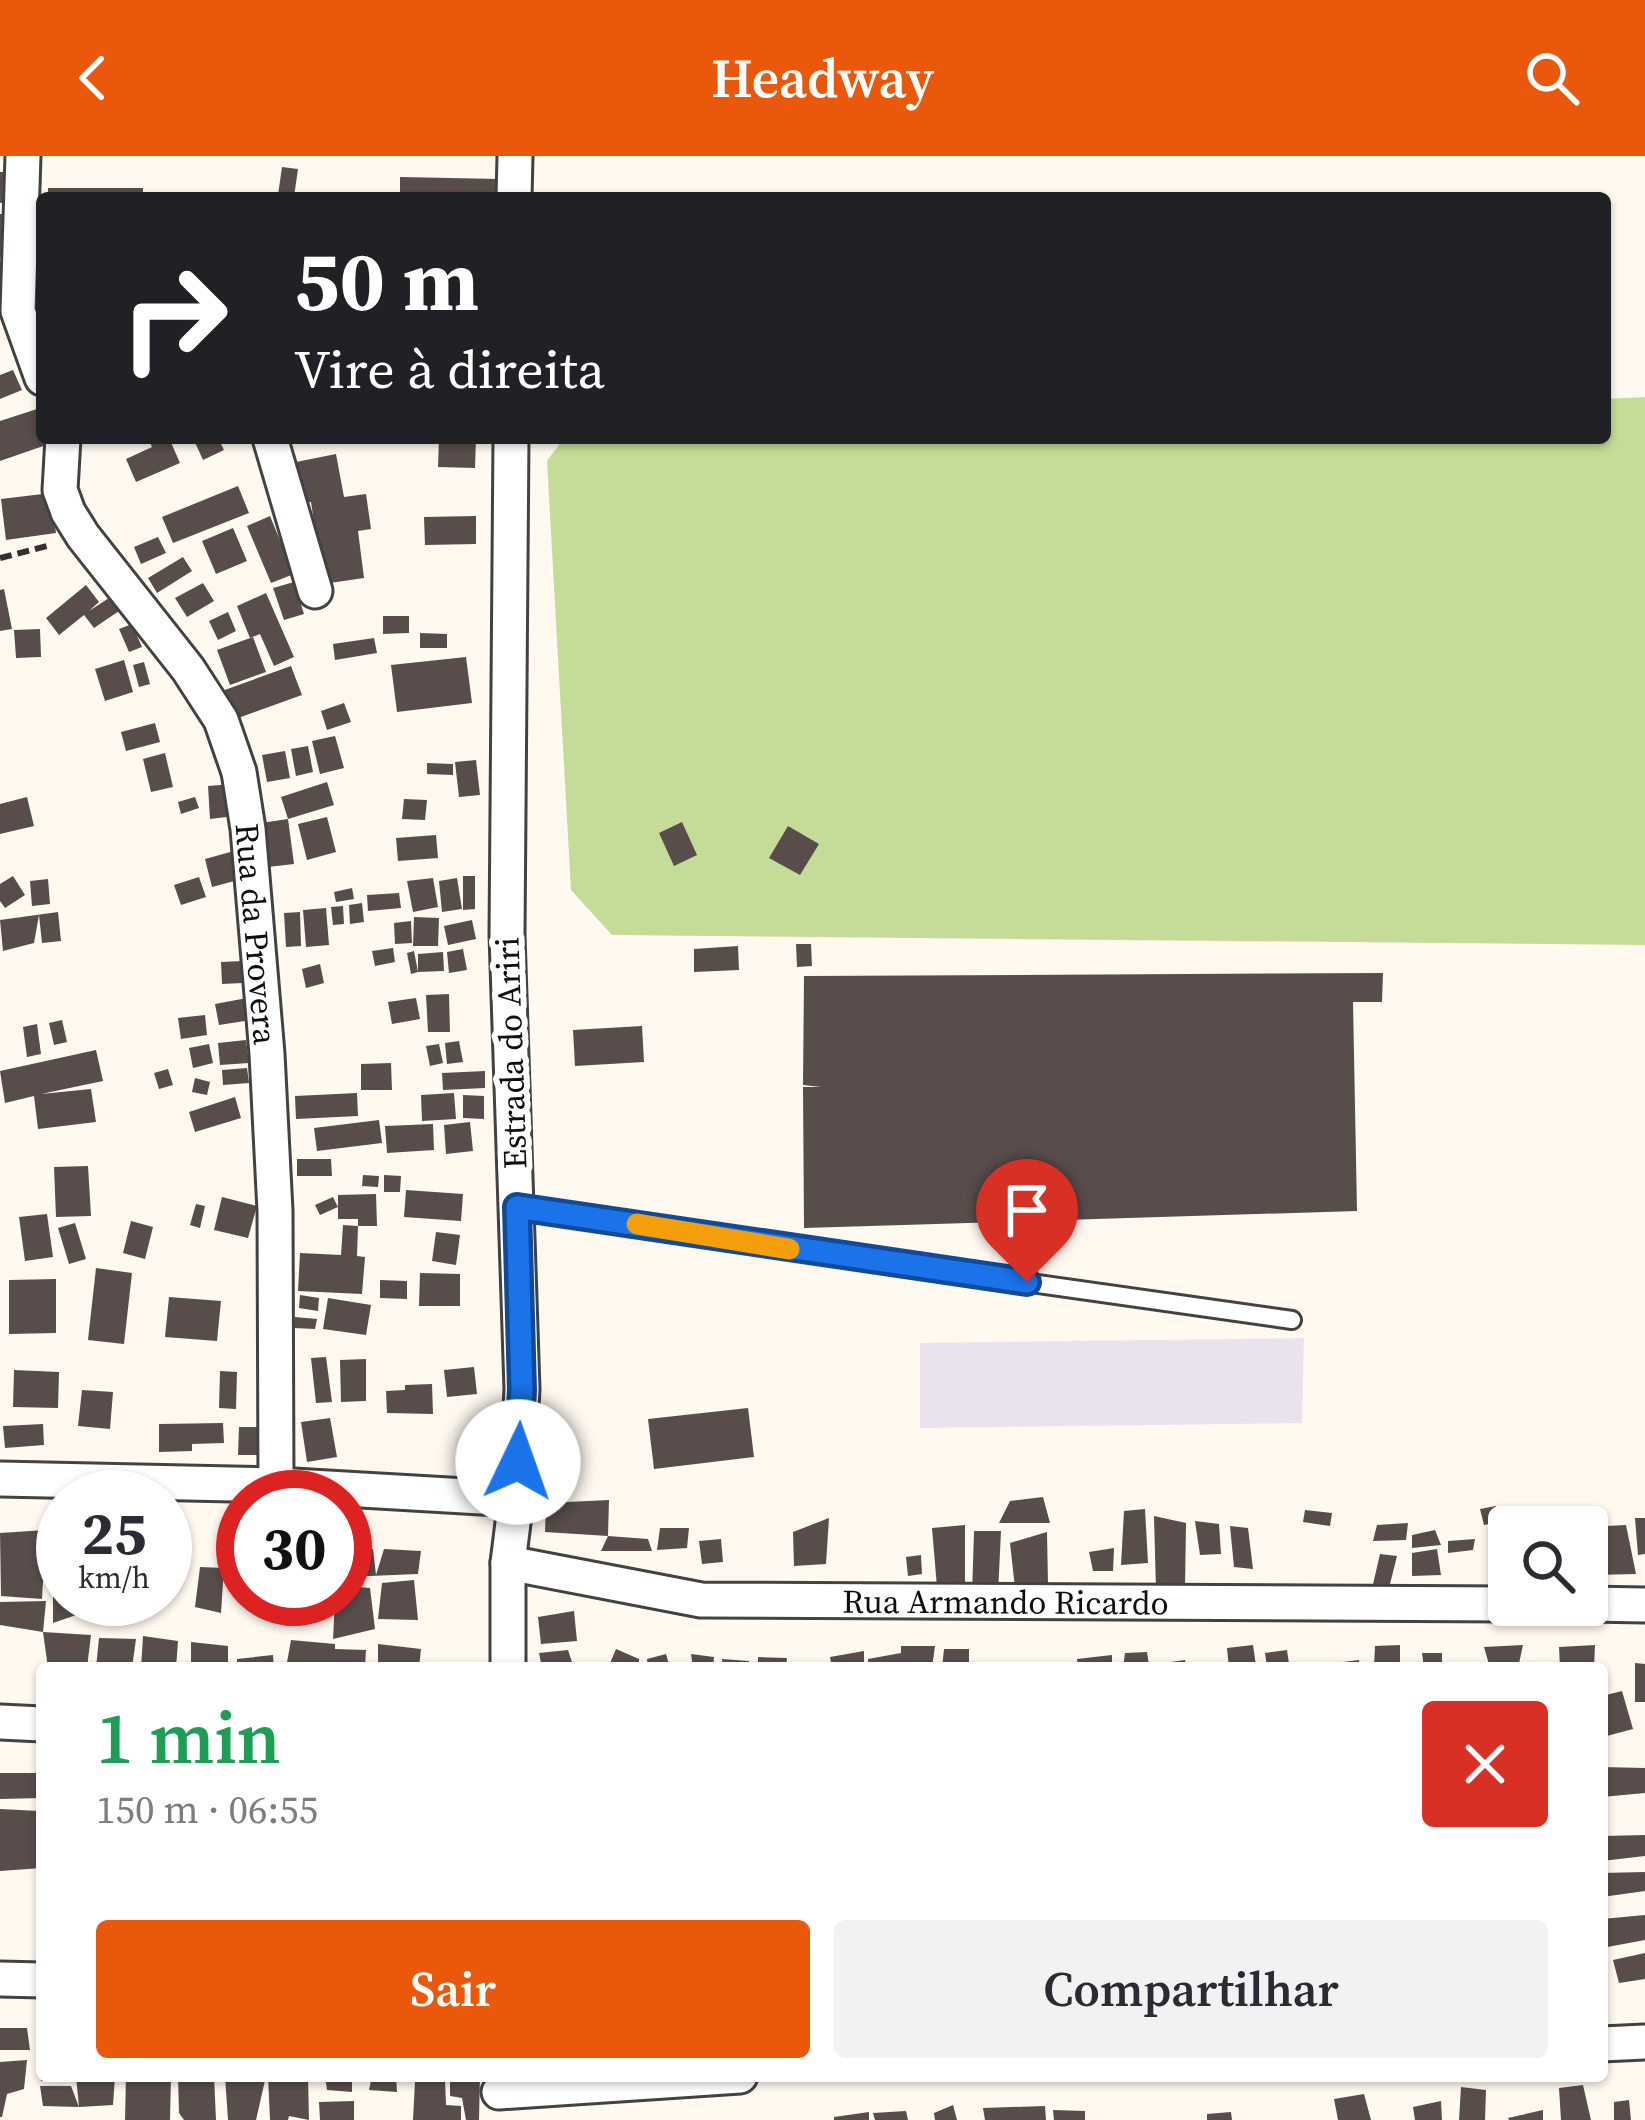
<!DOCTYPE html>
<html lang="pt">
<meta charset="utf-8">
<style>
:root{--surface:#fff;--page:#f2f2f3;--text:#2b2b33;--muted:#7c7c81;--accent:#ea580c}
body{margin:0;font-family:"Source Serif 4",serif;background:var(--page);color:var(--text);height:100vh;display:flex;flex-direction:column;font-size:45px;white-space:nowrap}
*{box-sizing:border-box;margin:0}
p{font-size:39px;color:var(--muted)}
.icon{flex:none;width:66px;height:66px;fill:none;stroke:currentColor;stroke-width:2;stroke-linecap:round;stroke-linejoin:round}
.map{position:relative;flex:1;overflow:hidden}
.panel{position:absolute;left:36px;top:1506px;width:1572px;height:420px;display:flex;flex-direction:column;background:var(--surface);border-radius:12px;box-shadow:0 3px 9px #0004}
.panel>*{flex:none}
.banner{position:absolute;left:36px;top:36px;width:1575px;height:252px;border-radius:12px;box-shadow:0 3px 9px #0004;background:#202124;color:#fff;overflow:hidden}
.tools{position:absolute;left:1488px;top:1350px;display:grid;gap:24px}
.tools a{display:grid;place-items:center;width:120px;height:120px;border-radius:12px;background:var(--surface);box-shadow:0 3px 9px #0004;font-size:60px}
.speed{position:absolute;left:36px;top:1314px;display:flex;gap:24px;font-size:60px;font-weight:700;text-align:center}
.speed>*{display:grid;place-content:center;width:156px;height:156px;border-radius:50%;background:var(--surface);box-shadow:0 3px 9px #0004;line-height:1}
.speed small{font-size:30px;font-weight:400}
.speed .limit{border:18px solid #d22;background:#fff;color:#111}
.pin{position:absolute;display:grid;place-items:center;width:102px;height:102px;color:#fff;margin:-123px -51px;border-radius:50% 50% 50% 0;rotate:-45deg;box-shadow:0 0 12px #0007}
.pin .icon{rotate:45deg}
.me{position:absolute;width:132px;margin:-66px;rotate:3deg;stroke-linejoin:round;filter:drop-shadow(0 0 9px #0008)}
.turn{display:flex;align-items:center;gap:42px;height:252px;padding:0 60px;font-size:54px}
.turn .icon{width:156px;height:156px;stroke-width:2.5}
.turn b{display:block;font-size:84px;line-height:102px}
.round{display:grid;place-items:center;flex:none;width:126px;height:126px;border-radius:12px;background:var(--page)}
.summary{display:flex;align-items:center;justify-content:space-between;height:204px;padding:0 60px}
h1{font-size:72px;font-weight:600;line-height:90px;color:#1e9e55}
.primary-button{display:flex;gap:24px;margin-top:auto;padding:24px 60px}
.primary-button a{flex:1;height:138px;border-radius:12px;background:var(--accent);color:#fff;font-size:48px;font-weight:600;line-height:138px;text-align:center}
.primary-button a+a{background:var(--page);color:var(--text)}
header{display:flex;justify-content:space-between;align-items:center;height:156px;padding:0 60px;background:var(--accent);color:#fff;font-size:54px;font-weight:600}
.map>svg:first-child{display:block}
</style>
<header><svg class="icon" aria-label="back" viewBox="0 0 24 24"><path d="M15 5l-7 7 7 7"/></svg>Headway<svg class="icon" aria-label="search" viewBox="0 0 24 24"><circle cx="10" cy="10" r="6"/><path d="M15 15l6 6"/></svg></header>
<div class="map">
<svg width="1645" height="1964" viewBox="0 0 1645 1964">
<rect width="100%" height="100%" fill="#fff9f0"/>
<!-- industrial -->
<path fill="#eae3ed" d="M1304,1182L1302,1267L920,1272V1187Z"/>
<!-- forest -->
<path fill="#c5db98" d="M1645,241V789L612,779L571,734L547,305L564,282H1605V243Z"/>
<!-- building -->
<g fill="#584d4b">
<path d="M282,11L298,13L294,41L278,39Z"/>
<path d="M14,15L17,45L0,47V16Z"/>
<path d="M400,21L500,23V42H400Z"/>
<rect x="48" y="32" width="95" height="10"/>
<path d="M0,58H16L14,101H0Z"/>
<path d="M13,214L22,234L0,243V219Z"/>
<path d="M40,252L42,282H50L52,287L0,305V265Z"/>
<path d="M148,282H169L180,307L136,326L126,303L152,291Z"/>
<path d="M193,282H218L224,294L203,304Z"/>
<path d="M439,282H476L475,312L438,311Z"/>
<path d="M336,298L344,341L366,338L371,373L358,375L364,422L323,428L311,346L304,347L296,306Z"/>
<path d="M238,330L249,357L173,387L162,361Z"/>
<path d="M51,337L56,377L6,384L1,343Z"/>
<path d="M270,360L294,418L271,427L247,370Z"/>
<path d="M476,360V388L425,389L424,361Z"/>
<path d="M233,372L247,405L216,418L202,385Z"/>
<path d="M158,381L166,397L141,408L134,391Z"/>
<path d="M183,401L192,415L157,437L148,422Z"/>
<path d="M294,426L304,458L284,464L273,432Z"/>
<path d="M203,427L214,445L187,461L175,442Z"/>
<path d="M86,429L99,446L89,455L109,442L119,455L94,472L84,459L59,479L46,462Z"/>
<path d="M4,433L12,473L0,475V434Z"/>
<path d="M266,437L294,501L274,510L260,478L250,482L237,450Z"/>
<path d="M228,456L236,475L218,484L209,465Z"/>
<path d="M383,460H409V477L383,478Z"/>
<path d="M132,468L142,491L129,496L119,473Z"/>
<path d="M40,473L41,501L16,502L14,474Z"/>
<path d="M420,477L447,478V492H420Z"/>
<path d="M253,481L266,516L230,529L217,494Z"/>
<path d="M374,482L377,497L335,504L333,488Z"/>
<path d="M466,501L472,547L397,556L391,509Z"/>
<path d="M124,504L133,536L105,545L95,513Z"/>
<path d="M144,506L150,528L139,531L133,509Z"/>
<path d="M291,510L302,539L230,565L219,536Z"/>
<path d="M344,547L351,566L327,574L321,555Z"/>
<path d="M155,567L160,586L126,595L121,576Z"/>
<path d="M335,580L344,612L320,618L312,585Z"/>
<path d="M308,590L313,616L296,620L291,593Z"/>
<path d="M285,595L290,622L267,626L262,599Z"/>
<path d="M165,597L173,631L151,636L143,603Z"/>
<path d="M476,604L480,639L459,641L455,606Z"/>
<path d="M427,607L453,608V619L427,618Z"/>
<path d="M327,626L334,649L288,663L294,708L268,711L261,667L288,663L281,641Z"/>
<path d="M232,628L235,660L210,663L208,630Z"/>
<path d="M27,641L34,670L0,678V648Z"/>
<path d="M195,641L199,652L181,658L178,646Z"/>
<path d="M404,643L427,644L425,664L402,663Z"/>
<path d="M327,661L336,696L307,704L298,668Z"/>
<path d="M682,666L697,699L674,710L659,677Z"/>
<path d="M788,670L819,688L800,719L769,702Z"/>
<path d="M436,679L438,702L398,705L396,682Z"/>
<path d="M234,695L242,723L212,731L205,703Z"/>
<path d="M13,720L25,739L5,752L0,745V728Z"/>
<path d="M463,720H475V753L463,754Z"/>
<path d="M199,721L206,741L181,749L174,729Z"/>
<path d="M433,722L438,751L413,756L407,725Z"/>
<path d="M457,722L462,753L442,756L439,725Z"/>
<path d="M48,723L50,748L32,750L30,725Z"/>
<path d="M352,732L354,743L336,746L334,736Z"/>
<path d="M399,737L401,752L368,755L367,739Z"/>
<path d="M362,747L364,766L350,768L349,749Z"/>
<path d="M343,750L344,768L333,769L331,751Z"/>
<path d="M326,752L329,789L306,791L303,754Z"/>
<path d="M58,756L61,785L42,787L39,759L34,787L3,795L0,764Z"/>
<path d="M300,756L301,790L286,791L284,757Z"/>
<path d="M414,761L439,762L438,790H413Z"/>
<path d="M472,764L476,783L448,789L444,770Z"/>
<path d="M411,765L412,787L395,788L394,767Z"/>
<path d="M796,788H811L812,810L797,811Z"/>
<path d="M738,790L739,814L694,816V793Z"/>
<path d="M393,792L395,806L375,810L372,795Z"/>
<path d="M463,793L467,814L449,817L447,796Z"/>
<path d="M414,795L418,816L411,818L407,797Z"/>
<path d="M443,796L444,815L418,816V798Z"/>
<path d="M242,805L243,827L222,828L221,806Z"/>
<path d="M320,808L324,827L306,832L302,813Z"/>
<path d="M1383,817L1382,846H1353L1357,1055L804,1072L803,931H821L803,929L804,820Z"/>
<path d="M449,838L450,876H428L426,839Z"/>
<path d="M247,842L251,864L219,869L215,848Z"/>
<path d="M416,842L420,863L392,868L388,846Z"/>
<path d="M205,859L207,879L181,883L178,862Z"/>
<path d="M62,864L67,886L54,889L49,867Z"/>
<path d="M37,868L41,898L27,901L23,871Z"/>
<path d="M642,870L644,906L575,910L573,874Z"/>
<path d="M246,884L249,907L220,909L218,887Z"/>
<path d="M459,885L463,906L447,908L445,887Z"/>
<path d="M209,888L213,907L193,912L189,892Z"/>
<path d="M439,888L443,907L430,910L426,890Z"/>
<path d="M96,894L103,925L41,938L91,933L96,966L38,973L34,940L5,947L0,915Z"/>
<path d="M391,907L392,934H361V908Z"/>
<path d="M247,912L249,927L223,929L222,914Z"/>
<path d="M168,913L173,929L159,933L154,917Z"/>
<path d="M485,915V932L443,934L442,917Z"/>
<path d="M195,922L210,926L207,939L192,936Z"/>
<path d="M357,937L358,960L296,963L295,940Z"/>
<path d="M454,937L456,963L422,965L421,939Z"/>
<path d="M463,939L484,940V963L463,962Z"/>
<path d="M235,941L241,962L195,976L189,956Z"/>
<path d="M379,964L382,987L317,995L314,972Z"/>
<path d="M470,966L473,995L446,998L444,969Z"/>
<path d="M433,968L434,994L387,997L385,970Z"/>
<path d="M297,1003H331L332,1020H297Z"/>
<path d="M88,1010L91,1060L56,1061L54,1011Z"/>
<path d="M363,1019L379,1020L378,1031L362,1030Z"/>
<path d="M384,1019L401,1020L400,1036H384Z"/>
<path d="M406,1034L463,1038L461,1065L404,1061Z"/>
<path d="M376,1038L377,1070H358L357,1100L365,1101L362,1138L298,1135L300,1097L341,1099L343,1069L358,1070V1063H338V1051L320,1059L315,1049L333,1041L338,1051V1039Z"/>
<path d="M222,1041L257,1050L248,1082L214,1074Z"/>
<path d="M196,1048L205,1050L200,1072L190,1069Z"/>
<path d="M47,1058L53,1101L25,1105L19,1061Z"/>
<path d="M131,1065L153,1071L145,1103L123,1097Z"/>
<path d="M75,1067L86,1103L69,1108L58,1072Z"/>
<path d="M436,1076L460,1079L456,1109L432,1105Z"/>
<path d="M96,1112L132,1117L124,1188L88,1184Z"/>
<path d="M420,1117L460,1118V1150H419Z"/>
<path d="M56,1123V1177L9,1178V1124Z"/>
<path d="M380,1124L407,1125V1143L380,1142Z"/>
<path d="M300,1139L319,1142L318,1155L299,1152Z"/>
<path d="M169,1141L221,1145L217,1185L165,1181Z"/>
<path d="M328,1142L371,1149L366,1179L323,1173Z"/>
<path d="M295,1161L317,1163L315,1173L294,1172Z"/>
<path d="M326,1201L332,1246L316,1247L311,1202Z"/>
<path d="M366,1203V1245L341,1246L340,1204Z"/>
<path d="M474,1211L477,1238L447,1241L444,1214Z"/>
<path d="M14,1214L59,1216L58,1252L13,1251Z"/>
<path d="M220,1215L237,1216L236,1253L219,1252Z"/>
<path d="M432,1228L433,1258L387,1257L386,1235L405,1234V1229Z"/>
<path d="M82,1234L113,1236L110,1273L78,1270Z"/>
<path d="M748,1252L754,1301L654,1313L648,1263Z"/>
<path d="M330,1262L337,1301L307,1306L301,1266Z"/>
<path d="M223,1267L224,1287L192,1288V1295L159,1296V1268Z"/>
<path d="M43,1268L44,1289L5,1292L3,1270Z"/>
<path d="M239,1271H259V1299H238Z"/>
<path d="M1043,1341L1050,1367H999L1010,1345Z"/>
<path d="M609,1344L608,1380L545,1376L546,1347Z"/>
<path d="M1496,1350L1499,1366L1484,1369L1480,1353Z"/>
<path d="M1145,1353L1148,1407L1121,1409L1124,1355Z"/>
<path d="M1305,1354L1332,1357L1330,1370L1303,1366Z"/>
<path d="M1545,1359L1578,1362V1371H1545Z"/>
<path d="M1154,1360L1186,1367L1185,1432L1156,1434Z"/>
<path d="M1540,1361L1542,1371H1510V1370Z"/>
<path d="M829,1362L826,1408L794,1410L793,1376Z"/>
<path d="M1635,1362H1645V1398L1638,1399Z"/>
<path d="M1195,1365L1219,1368L1221,1398L1200,1399Z"/>
<path d="M1408,1367L1406,1384L1373,1385L1377,1369Z"/>
<path d="M965,1369V1438L938,1443L932,1372Z"/>
<path d="M1626,1369L1636,1418L1595,1419L1587,1371Z"/>
<path d="M1230,1370L1248,1372L1253,1413L1234,1411Z"/>
<path d="M660,1372H689L687,1392L657,1394Z"/>
<path d="M46,1374L42,1443L1,1440L0,1377Z"/>
<path d="M1435,1374L1441,1389L1412,1392V1379Z"/>
<path d="M974,1375H1001L998,1438L972,1439Z"/>
<path d="M63,1376V1392L49,1394L47,1378Z"/>
<path d="M1047,1376L1048,1428L1015,1432L1010,1387Z"/>
<path d="M608,1380L648,1383L652,1395H601Z"/>
<path d="M721,1383L723,1406L702,1408L699,1385Z"/>
<path d="M1475,1383L1473,1394L1448,1397V1385Z"/>
<path d="M239,1386H243V1438H238Z"/>
<path d="M1114,1392L1113,1415H1093L1089,1396Z"/>
<path d="M373,1393L376,1419L384,1393L421,1395L418,1418L345,1421V1396Z"/>
<path d="M1437,1393L1441,1419L1412,1420V1397Z"/>
<path d="M1380,1398L1397,1400L1388,1436L1371,1437Z"/>
<path d="M921,1399L922,1418L908,1420L906,1401Z"/>
<path d="M57,1404L63,1405V1443H82V1457L53,1467V1428Z"/>
<path d="M200,1411L224,1412L221,1457L195,1451Z"/>
<path d="M414,1424L418,1464L378,1463L382,1427Z"/>
<path d="M345,1430L370,1432L375,1473L333,1483L335,1443H345Z"/>
<path d="M282,1443H321V1462L286,1470Z"/>
<path d="M46,1445L43,1476L0,1469V1446Z"/>
<path d="M574,1455L577,1485L541,1488L538,1461Z"/>
<path d="M43,1476L91,1479L87,1512H48Z"/>
<path d="M143,1480L178,1485L176,1512H141Z"/>
<path d="M99,1482L136,1483L132,1512H96Z"/>
<path d="M291,1484L335,1488V1493L366,1494L365,1512H286Z"/>
<path d="M191,1486L228,1490V1512H191Z"/>
<path d="M378,1488L421,1493L419,1512H378Z"/>
<path d="M1253,1489L1256,1510L1229,1512L1227,1492Z"/>
<path d="M1400,1489V1512H1374L1375,1490Z"/>
<path d="M1523,1489L1518,1512H1490L1484,1491Z"/>
<path d="M1595,1489L1594,1512H1560L1559,1491Z"/>
<path d="M901,1490H935L932,1512H868V1503L901,1497Z"/>
<path d="M616,1493L639,1503V1512H608Z"/>
<path d="M944,1493H969V1512H942Z"/>
<path d="M568,1494L574,1512H542L539,1497Z"/>
<path d="M1287,1494L1289,1508L1267,1511L1265,1497Z"/>
<path d="M864,1495V1512H832L830,1501Z"/>
<path d="M1147,1496L1149,1509L1185,1504L1187,1512H1123L1125,1497Z"/>
<path d="M1422,1497H1442V1512H1424Z"/>
<path d="M666,1498L670,1512H648L647,1503Z"/>
<path d="M691,1498L714,1501L713,1512H693Z"/>
<path d="M273,1499L274,1512H237V1503Z"/>
<path d="M1112,1499V1512H1078L1077,1503Z"/>
<path d="M758,1501L787,1502L786,1512H758Z"/>
<path d="M722,1503L749,1505L748,1512H723Z"/>
<path d="M1359,1504L1360,1512H1336L1335,1507Z"/>
<path d="M1635,1507L1645,1508V1546H1635Z"/>
<path d="M1622,1535L1633,1573L1603,1581L1602,1540Z"/>
<path d="M1602,1611L1645,1612V1637L1602,1641Z"/>
<path d="M0,1617H40V1642L0,1643Z"/>
<path d="M0,1653L39,1655L38,1707H42V1712L0,1715Z"/>
<path d="M1645,1679V1700L1602,1705V1680Z"/>
<path d="M1645,1716V1735L1602,1741V1717Z"/>
<path d="M37,1731H42V1780L36,1781Z"/>
<path d="M1645,1759V1784L1602,1792V1763Z"/>
<path d="M1645,1797V1823L1619,1827L1613,1804Z"/>
<path d="M0,1872H27L30,1894H0Z"/>
<path d="M27,1904L24,1933L7,1938L2,1961H0V1906Z"/>
<path d="M42,1920H71L68,1925H41Z"/>
<path d="M76,1920H115L113,1949L79,1951L43,1950L40,1930H71L79,1951Z"/>
<path d="M126,1920H171L170,1964H125Z"/>
<path d="M178,1920H214L216,1964H184L179,1957Z"/>
<path d="M225,1920H266L256,1964H228Z"/>
<path d="M268,1920H308L309,1964L289,1960L288,1964H270Z"/>
<path d="M325,1920H352V1936L327,1934Z"/>
<path d="M372,1920H396L397,1936L369,1934Z"/>
<path d="M450,1920H480L479,1964H466L462,1942L450,1940Z"/>
<path d="M445,1923L446,1949L461,1950V1964H413L415,1925Z"/>
<path d="M1583,1929L1591,1964H1561L1559,1932Z"/>
<path d="M1461,1931L1486,1934L1485,1964H1459Z"/>
<path d="M1364,1938L1371,1964H1338L1334,1943Z"/>
<path d="M1629,1944L1631,1964H1614V1946Z"/>
<path d="M354,1945V1964H320L319,1946Z"/>
<path d="M1441,1945L1442,1964H1415L1413,1951Z"/>
<path d="M953,1949L957,1964H935L934,1957Z"/>
<path d="M1045,1950L1046,1964H985L983,1952Z"/>
<path d="M1053,1954L1085,1955V1964H1054Z"/>
<path d="M1543,1954V1964H1509L1508,1962Z"/>
<path d="M906,1955L908,1964H875L873,1957Z"/>
<path d="M869,1956V1964H834V1961Z"/>
<path d="M1231,1956L1232,1964H1207V1958Z"/>
</g>
<g fill="none" stroke-linecap="round" stroke-linejoin="round">
<!-- service casing -->
<g stroke="#424242" stroke-width="22">
<path id="service" d="M516,1051L805,1095L1292,1164"/>
</g>
<!-- minor casing -->
<g stroke="#424242" stroke-width="39">
<g id="minor">
<path d="M23,0L18,155L42,222"/>
<path d="M514,42L515,0"/>
<path id="s1" d="M63,282L60,334L68,356L83,380L188,513L221,564L239,616L248,673L267,898L275,1055L276,1329"/>
<path d="M270,282L315,435"/>
<path d="M0,1323L276,1329L516,1343"/>
<path id="s2" d="M508,1407L701,1444L1509,1448"/>
<path d="M1587,1448L1645,1449"/>
<path d="M508,1512V1407L516,1343L522,1233L507,779L511,282"/>
<path d="M0,1566L42,1568"/>
<path d="M0,1823L42,1824"/>
<path d="M1602,1888L1645,1886"/>
<path d="M499,1936L740,1920"/>
</g>
</g>
<!-- path -->
<path stroke="#313131" stroke-width="6" stroke-dasharray="12 6" stroke-linecap="butt" d="M0,402L51,389"/>
<!-- service -->
<use href="#service" stroke="#fff" stroke-width="16"/>
<!-- minor -->
<use href="#minor" stroke="#fff" stroke-width="33"/>
</g>
<g fill="none" stroke-linecap="round" stroke-linejoin="round">
<!-- route casing -->
<g stroke="#114b97" stroke-width="30">
<path id="route" d="M518,1306L522,1234L517,1051L1027,1126"/>
</g>
<!-- route -->
<use href="#route" stroke="#1a73e8" stroke-width="21"/>
<!-- slow -->
<path stroke="#f59e0b" stroke-width="21" d="M637,1068L789,1093"/>
</g>
<g text-anchor="middle" dominant-baseline="central" stroke-width="12" stroke-linejoin="round" paint-order="stroke">
<!-- street labels -->
<g font-size="33" fill="#0f0f0f" stroke="#fff">
<text stroke="none"><textPath href="#s1" startOffset="552">Rua da Provera</textPath></text>
<text transform="translate(511 897) rotate(-92)">Estrada do Ariri</text>
<text stroke="none"><textPath href="#s2" startOffset="501">Rua Armando Ricardo</textPath></text>
</g>
</g>
</svg>
<div class="tools">
<a><svg class="icon" aria-label="search" viewBox="0 0 24 24"><circle cx="10" cy="10" r="6"/><path d="M15 15l6 6"/></svg></a>
</div>
<div class="speed"><div>25<small>km/h</small></div><div class="limit">30</div></div>
<div class="pin" style="left:1027px;top:1126px;background:#d93025"><svg class="icon" aria-label="arrive" viewBox="0 0 24 24"><path d="M6 21V4h12l-3 4 3 4H6"/></svg></div>
<svg class="me" style="left:518px;top:1306px" viewBox="-20 -20 40 40"><circle r="19" fill="#fff"/><path d="M0-13L10 11 0 6-10 11z" fill="#1a73e8"/></svg>
<div class="banner">
<div class="turn"><svg class="icon" aria-label="right" viewBox="0 0 24 24"><path d="M7 20v-9h11M14 6l5 5-5 5"/></svg><div><b>50 m</b>Vire à direita</div></div>
</div>
<section class="panel">
<div class="summary"><div><h1>1 min</h1><p>150 m · 06:55</p></div><a class="round" style="background:#d93025;color:#fff"><svg class="icon" aria-label="close" viewBox="0 0 24 24"><path d="M6 6l12 12M18 6L6 18"/></svg></a></div>
<div class="primary-button"><a>Sair</a><a>Compartilhar</a></div>
</section>
</div>
